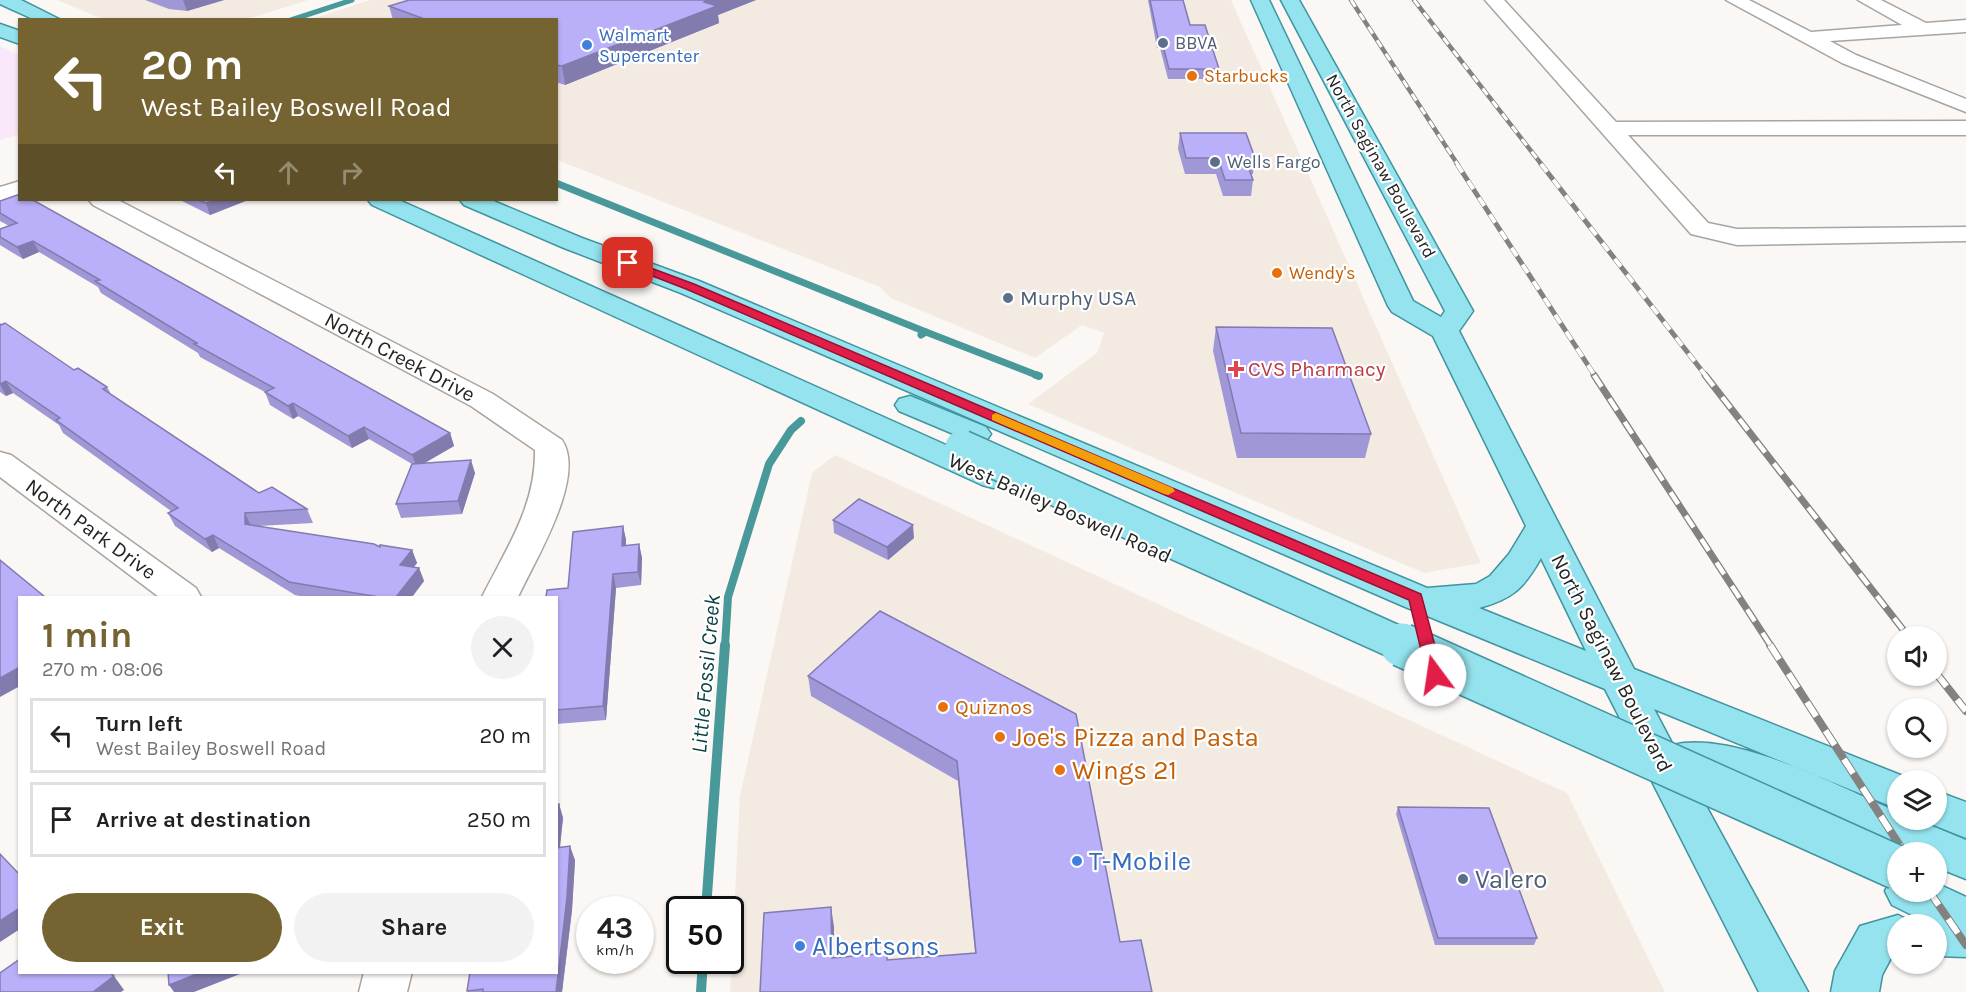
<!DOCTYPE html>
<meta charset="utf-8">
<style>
:root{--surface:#fff;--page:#f2f2f2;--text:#202124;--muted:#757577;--line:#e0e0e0;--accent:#756432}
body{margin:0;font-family:Karla,sans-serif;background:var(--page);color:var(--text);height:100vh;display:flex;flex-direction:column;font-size:22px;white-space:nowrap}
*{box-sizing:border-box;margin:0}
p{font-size:20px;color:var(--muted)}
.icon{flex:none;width:33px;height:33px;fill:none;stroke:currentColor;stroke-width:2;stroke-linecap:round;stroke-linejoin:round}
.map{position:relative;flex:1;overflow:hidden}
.sheet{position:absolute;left:18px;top:596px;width:540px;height:378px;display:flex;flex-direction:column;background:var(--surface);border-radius:0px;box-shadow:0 2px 4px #0004}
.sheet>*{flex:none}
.hud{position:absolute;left:18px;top:18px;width:540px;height:183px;border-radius:0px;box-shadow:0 2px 4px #0004;background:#756432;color:#fff;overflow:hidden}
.fabs{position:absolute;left:1887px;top:626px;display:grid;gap:12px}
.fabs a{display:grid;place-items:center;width:60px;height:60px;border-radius:50%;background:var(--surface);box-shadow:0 2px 4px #0004;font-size:30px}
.speed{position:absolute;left:576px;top:896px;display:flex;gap:12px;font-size:30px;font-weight:700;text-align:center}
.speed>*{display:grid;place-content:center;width:78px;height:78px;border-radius:50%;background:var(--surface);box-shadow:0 2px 4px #0004;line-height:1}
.speed small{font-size:15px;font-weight:400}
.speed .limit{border:3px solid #111;border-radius:9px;background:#fff;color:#111}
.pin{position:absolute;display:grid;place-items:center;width:51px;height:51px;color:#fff;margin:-26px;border-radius:12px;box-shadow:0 3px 9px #0006}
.me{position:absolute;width:66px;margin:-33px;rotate:346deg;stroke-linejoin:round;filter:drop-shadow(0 0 4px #0008)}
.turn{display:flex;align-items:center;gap:21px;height:126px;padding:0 24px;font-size:27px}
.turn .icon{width:78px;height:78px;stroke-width:2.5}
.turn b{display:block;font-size:42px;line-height:51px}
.lanes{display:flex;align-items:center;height:57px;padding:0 24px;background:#0003;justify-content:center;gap:30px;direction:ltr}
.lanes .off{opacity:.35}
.round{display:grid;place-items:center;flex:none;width:63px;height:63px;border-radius:32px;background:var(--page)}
.head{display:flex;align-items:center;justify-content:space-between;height:102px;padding:0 24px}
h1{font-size:36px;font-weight:700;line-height:45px;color:var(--accent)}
.button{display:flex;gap:12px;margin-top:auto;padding:12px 24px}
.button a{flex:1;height:69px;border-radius:36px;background:var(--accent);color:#fff;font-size:24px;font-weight:700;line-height:69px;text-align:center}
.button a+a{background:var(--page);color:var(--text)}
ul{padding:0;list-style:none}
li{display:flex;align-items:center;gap:18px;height:75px;margin:0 12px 9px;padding:0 12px;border:3px solid var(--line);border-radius:0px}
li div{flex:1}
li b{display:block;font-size:22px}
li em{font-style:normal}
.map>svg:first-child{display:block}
</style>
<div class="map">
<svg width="1966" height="992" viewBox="0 0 1966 992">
<rect width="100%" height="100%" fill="#faf7f4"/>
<!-- built -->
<g fill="#f3ebe2">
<path d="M57,0H308L244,20L103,19Z"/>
<path d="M370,0H1231L1481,563L1424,573L1028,404L1097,353L1104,333L1082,325L1035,358L891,298L880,287L557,160L556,20H309Z"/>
<path d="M835,455L1567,793L1665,992H730L740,796L812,473Z"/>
</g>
<!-- education -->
<path fill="#f8e8fa" d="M0,46L19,55L20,134L0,140Z"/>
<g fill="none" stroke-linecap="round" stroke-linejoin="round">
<!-- stream-far3 -->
<path stroke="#49999a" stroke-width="5" d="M291,20L352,0"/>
<!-- stream-far2 -->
<g stroke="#49999a" stroke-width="7">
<path d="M556,183L926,332L921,335"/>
<path d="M926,332L1039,376"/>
</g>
<!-- stream-far1 -->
<g stroke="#49999a" stroke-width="8">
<path d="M1036,375L1039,376"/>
<path d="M725,646L728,597L769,464L791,430L801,421"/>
</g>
<!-- stream -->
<g stroke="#49999a" stroke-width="10">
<path d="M706,909L725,645"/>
<path d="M701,992L703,960"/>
</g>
<!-- minor casing -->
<g stroke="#a7a5a2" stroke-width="3">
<g id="minor">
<path d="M1485,0H1504L1616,122L1966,121V135H1628L1708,223L1737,229L1966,227V241L1737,245L1691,234Z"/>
<path d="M1726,0H1749L1811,32L1902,25L1858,0H1881L1926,23L1966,20V32L1830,41L1856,55L1966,99V112L1842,63Z"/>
<path d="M20,181V196L0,202V187Z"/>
<path d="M89,200H118L493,394L562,440C587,477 534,562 518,597H482C506,549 536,506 535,450L471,406L93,205Z"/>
<path d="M0,452L11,455L196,588L201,597H159L0,477Z"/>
<path d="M364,972H412L407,992H359Z"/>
</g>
</g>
<!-- major casing -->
<g stroke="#3f949f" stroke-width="3">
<g id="major">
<path d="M0,0H21L61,20H35L0,4Z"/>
<path d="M1251,0H1269L1413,301L1441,317L1445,311L1281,0H1299L1473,311L1459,331L1634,669L1913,780H1898V809L1654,709L1673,745C1734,730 1839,787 1898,812V819H1915L1966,840V879L1936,867V852H1902L1741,781L1688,773L1808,992H1759L1605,689L1403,606L681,293L564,248L464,205L460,200H491L582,238L699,281L1427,588L1476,584L1490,576L1509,554L1526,526L1433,336L1392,312L1388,306ZM1541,558L1586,651L1479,608C1513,599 1524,588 1541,558Z"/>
<path d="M0,24L20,31V44L0,37Z"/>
<path d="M368,200H399L1004,471L1009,478L1004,485L993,488L982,485L372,205Z"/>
<path d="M910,396L986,427L991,434L986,441L975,443L899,411L895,405L899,399Z"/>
<path d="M1936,791L1966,802V838L1921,820L1936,819Z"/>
<path d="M1898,875V891H1936V883L1966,897V957L1936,956V924H1918L1922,920L1892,905L1885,891L1892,877Z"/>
<path d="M1898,915L1916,924H1898V957L1891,958L1882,975L1879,992H1831L1835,971L1860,926Z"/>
</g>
</g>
<!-- minor -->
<use href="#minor" fill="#fff" fill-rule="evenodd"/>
<!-- major -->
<use href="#major" fill="#94e3ee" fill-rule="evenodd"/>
<!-- rail-far3 casing -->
<g stroke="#848280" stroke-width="4.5">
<g id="rail-far3">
<path d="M1351,0L1458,165"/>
<path d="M1414,0L1542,165"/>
</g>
</g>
<!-- rail-far2 casing -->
<g stroke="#848280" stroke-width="5">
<g id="rail-far2">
<path d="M1457,164L1595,376"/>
<path d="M1541,164L1706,376"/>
</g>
</g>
<!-- rail-far1 casing -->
<g stroke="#848280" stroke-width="7">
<g id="rail-far1">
<path d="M1594,375L1771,646"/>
<path d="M1705,375L1908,636"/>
</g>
</g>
<!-- rail casing -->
<g stroke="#848280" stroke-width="8">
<g id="rail">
<path d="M1770,645L1904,852"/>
<path d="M1936,673L1966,711"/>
<path d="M1929,891L1966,945"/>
</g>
</g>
<!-- rail-far3 -->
<use href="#rail-far3" stroke="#fff" stroke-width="3" stroke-dasharray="8" stroke-linecap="butt"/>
<!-- rail-far2 -->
<use href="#rail-far2" stroke="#fff" stroke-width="4" stroke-dasharray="10" stroke-linecap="butt"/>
<!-- rail-far1 -->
<use href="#rail-far1" stroke="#fff" stroke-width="4.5" stroke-dasharray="14" stroke-linecap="butt"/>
<!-- rail -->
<use href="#rail" stroke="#fff" stroke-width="6" stroke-dasharray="17" stroke-linecap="butt"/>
<!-- major-bridge-far1 casing -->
<g stroke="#3f949f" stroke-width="36" stroke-linecap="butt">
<path id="major-bridge-far1" d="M962,447L1405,646"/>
</g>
<!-- major-bridge casing -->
<g stroke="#3f949f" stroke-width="46" stroke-linecap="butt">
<path id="major-bridge" d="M1402,645L1898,868"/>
</g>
<!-- major-bridge-far1 -->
<use href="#major-bridge-far1" stroke="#94e3ee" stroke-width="33"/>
<!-- major-bridge -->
<use href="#major-bridge" stroke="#94e3ee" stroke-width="43"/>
</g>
<!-- wall -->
<g fill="#9f97d6">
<path d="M145,0H224L187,11L169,9Z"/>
<path d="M409,0H756L718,15L719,23L565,85L556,82V20H393L389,6Z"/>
<path d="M1148,0H1183L1190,25L1219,69L1218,79H1168L1160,48H1157Z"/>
<path d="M1180,133L1255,158L1253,174H1251L1253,180L1251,196H1223L1216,174H1185L1178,149Z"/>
<path d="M180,200H248L210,215Z"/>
<path d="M0,201L450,433L454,446L425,463L475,473L462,514L401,518L396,504L412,464L369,439L352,448L298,416L293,419L270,405L265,392L200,357L198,353L101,293L98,287L39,252L23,259L0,245V229L9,226L0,221Z"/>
<path d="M0,324L74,370L107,387L111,394L259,493L307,509L313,523L258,526L380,547L412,550L417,563L414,567L419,568L424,581L412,597H305L295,595L219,548L212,552L175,526L168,513L171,511L63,433L59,425L13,393L6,396L0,392Z"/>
<path d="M1216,327L1371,434L1365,458H1237L1213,351Z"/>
<path d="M833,520L914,538L888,560L834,533Z"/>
<path d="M623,526L626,540V546L639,544L642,558L641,585L616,588L606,720L556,724V597L568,588Z"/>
<path d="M880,611L1120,942L760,992L834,927V957L887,960L975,953L958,781L811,696L808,676Z"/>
<path d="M559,804L563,818L560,848L575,860L572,910L562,992H468L467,991Z"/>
<path d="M1398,807L1537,938L1534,945H1435L1396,814Z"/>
</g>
<!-- shaded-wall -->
<g fill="#827bae">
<path d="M183,0H224L187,11Z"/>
<path d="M709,0H756L718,15L719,23L565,85L562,66Z"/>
<path d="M216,200H248L210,215L206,203Z"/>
<path d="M33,241L39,252L23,259L17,247Z"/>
<path d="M6,381L13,393L6,396L0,384Z"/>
<path d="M293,403L298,416L293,419L288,406Z"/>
<path d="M364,427L369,439L352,448L348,436Z"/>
<path d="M450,433L454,446L417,467L412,455Z"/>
<path d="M471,460L475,473L462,514L458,501Z"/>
<path d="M245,513L251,526L245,524Z"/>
<path d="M913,525L914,538L888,560L887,547Z"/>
<path d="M623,526L626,540L625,560L622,546Z"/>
<path d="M213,535L219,548L212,552L205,539Z"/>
<path d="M639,544L642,558L641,585L638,572Z"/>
<path d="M412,550L417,563L405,578L400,565Z"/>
<path d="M419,568L424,581L412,597H396Z"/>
<path d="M613,574L616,588L606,720L603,706Z"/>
<path d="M20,667V686L0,697V678Z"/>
<path d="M559,804L563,818L558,862L556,857V824Z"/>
<path d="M570,846L575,860L572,910L562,992H556Z"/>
<path d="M831,907L834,927V977L832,958Z"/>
<path d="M20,908V929L0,942V921Z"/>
<path d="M202,972H245L194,992H174L169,985Z"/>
<path d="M114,976L124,990L121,992H93Z"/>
</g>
<!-- building -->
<g fill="#b9b0f9" stroke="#827bae" stroke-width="1.5">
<path d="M409,0H709L704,2L717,6L562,66L556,65V20H427L389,6Z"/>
<path d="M1150,0H1183L1190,25H1205L1219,69H1169L1161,38H1158Z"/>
<path d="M1180,133H1246L1255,158H1245L1253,180H1225L1218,158H1186Z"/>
<path d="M20,194V200H33L450,433L412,455L364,427L348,436L293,403L288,406L265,392L274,388L194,344L197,343L95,281L100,280L33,241L17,247L0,237V229L17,223L0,213V201Z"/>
<path d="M198,200H216L206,203Z"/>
<path d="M5,323L74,370L78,368L107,387L103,389L259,493L272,487L307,509L245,513V524L374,544L380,547V545L412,550L400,565L419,568L396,597H379L289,582L213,535L205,539L168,513L178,508L56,420L60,418L6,381L0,384V324L1,325Z"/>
<path d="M1216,327L1332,328L1371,434L1241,433Z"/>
<path d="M471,460L458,501L396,504L412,464Z"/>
<path d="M859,499L913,525L887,547L833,520Z"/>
<path d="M623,526L622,546L639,544L638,572L613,574L603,706L556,710V597H546L547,590L568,588L573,532Z"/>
<path d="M0,560L45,597H20V667L0,678Z"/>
<path d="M880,611L1076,714L1120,942L1141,940L1152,992H760L764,913L831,907L832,958L887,953V960L976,953L957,761L808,676Z"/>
<path d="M559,804L556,824V805Z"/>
<path d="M1398,807L1489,808L1537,938H1438Z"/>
<path d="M570,846L567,897L556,992H483V989L467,991L470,972H556V848Z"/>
<path d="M0,854L20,875V908L0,921Z"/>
<path d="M20,959V972H109L114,976L93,992H0V973Z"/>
<path d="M168,972H202L169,985Z"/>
</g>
<!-- route -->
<path fill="#e11d48" stroke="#92132f" stroke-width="1.5" d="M624,261H632L694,284L1421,594L1443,675L1435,681L1427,675L1409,600L686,289L624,265Z"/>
<!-- slow -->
<path fill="#f59e0b" d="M996,413L1173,488L1175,491L1168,495L1164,494L992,420V415Z"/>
<!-- markers -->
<g fill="#5c6f8a" stroke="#fff" stroke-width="2">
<circle cx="1163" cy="43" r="6"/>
<circle cx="1215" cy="162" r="6"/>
<circle cx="1008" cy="298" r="6"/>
<circle cx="1463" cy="879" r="6"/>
</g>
<g fill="#3f7fe0" stroke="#fff" stroke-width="2">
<circle cx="587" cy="45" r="6"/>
<circle cx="1077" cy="861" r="6"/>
<circle cx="800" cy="946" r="6"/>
</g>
<g fill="#e8710a" stroke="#fff" stroke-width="2">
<circle cx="1192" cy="76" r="6"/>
<circle cx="1277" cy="273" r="6"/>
<circle cx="943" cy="707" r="6"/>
<circle cx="1000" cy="737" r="6"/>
<circle cx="1060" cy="770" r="6"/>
</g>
<path fill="#e0444e" stroke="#fff" stroke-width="2" d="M1233 360h6v6h6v6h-6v6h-6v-6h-6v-6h6z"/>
<g text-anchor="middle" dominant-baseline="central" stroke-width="4.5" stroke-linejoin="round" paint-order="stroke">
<!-- far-shop labels -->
<g font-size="18" fill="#366cbe" stroke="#fff" text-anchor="start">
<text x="599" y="35">Walmart<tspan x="599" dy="21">Supercenter</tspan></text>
</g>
<!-- far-service labels -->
<g font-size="18" fill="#4e5e75" stroke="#fff" text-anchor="start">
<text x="1175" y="43">BBVA</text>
<text x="1227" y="162">Wells Fargo</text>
</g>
<!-- far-food labels -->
<g font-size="18" fill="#c56008" stroke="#fff" text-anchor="start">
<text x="1204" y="76">Starbucks</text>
<text x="1289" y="273">Wendy's</text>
</g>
<!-- far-street labels -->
<g font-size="18" fill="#252422" stroke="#fff">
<text transform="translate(1381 166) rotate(61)">North Saginaw Boulevard</text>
</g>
<!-- service labels -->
<g font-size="21" fill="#4e5e75" stroke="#fff" text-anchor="start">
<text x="1020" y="298">Murphy USA</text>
</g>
<!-- street labels -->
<g font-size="21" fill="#252422" stroke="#fff">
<text transform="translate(400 357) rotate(28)">North Creek Drive</text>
<text transform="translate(1060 508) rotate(24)">West Bailey Boswell Road</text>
<text transform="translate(91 529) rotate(36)">North Park Drive</text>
<text transform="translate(1612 663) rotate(63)">North Saginaw Boulevard</text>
</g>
<!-- health labels -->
<g font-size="21" fill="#be3a42" stroke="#fff" text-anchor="start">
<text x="1248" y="369">CVS Pharmacy</text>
</g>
<!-- food labels -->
<g font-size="21" fill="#c56008" stroke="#fff" text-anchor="start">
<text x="955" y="707">Quiznos</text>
</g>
<!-- water labels -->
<g font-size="22" font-style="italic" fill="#083f40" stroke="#fff">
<text transform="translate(706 674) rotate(-85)">Little Fossil Creek</text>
</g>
<!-- near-food labels -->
<g font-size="26" fill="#c56008" stroke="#fff" text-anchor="start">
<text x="1012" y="737">Joe's Pizza and Pasta</text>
<text x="1072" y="770">Wings 21</text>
</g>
<!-- near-shop labels -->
<g font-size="26" fill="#366cbe" stroke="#fff" text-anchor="start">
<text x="1089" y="861">T-Mobile</text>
<text x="812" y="946">Albertsons</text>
</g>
<!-- near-service labels -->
<g font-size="26" fill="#4e5e75" stroke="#fff" text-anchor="start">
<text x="1475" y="879">Valero</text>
</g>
</g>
</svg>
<div class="fabs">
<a><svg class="icon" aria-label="sound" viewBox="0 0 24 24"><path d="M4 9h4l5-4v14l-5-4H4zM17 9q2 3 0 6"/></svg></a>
<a><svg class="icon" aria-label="search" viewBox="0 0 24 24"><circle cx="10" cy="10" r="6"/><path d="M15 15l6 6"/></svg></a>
<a><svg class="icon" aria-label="layers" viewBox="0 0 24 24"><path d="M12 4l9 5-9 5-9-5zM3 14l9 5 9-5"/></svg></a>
<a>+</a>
<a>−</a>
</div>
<div class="speed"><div>43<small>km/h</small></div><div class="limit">50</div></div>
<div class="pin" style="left:628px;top:263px;background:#d93025"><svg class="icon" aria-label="arrive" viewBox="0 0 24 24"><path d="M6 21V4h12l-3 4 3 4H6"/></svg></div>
<svg class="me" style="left:1435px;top:675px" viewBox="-20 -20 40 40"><circle r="19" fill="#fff"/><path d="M0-13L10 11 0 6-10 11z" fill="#e11d48"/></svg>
<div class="hud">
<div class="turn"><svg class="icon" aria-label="left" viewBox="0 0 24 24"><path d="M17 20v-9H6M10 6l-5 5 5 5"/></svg><div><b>20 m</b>West Bailey Boswell Road</div></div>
<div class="lanes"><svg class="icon" aria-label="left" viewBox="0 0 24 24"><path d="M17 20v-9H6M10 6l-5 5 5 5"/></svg><svg class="icon off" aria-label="ahead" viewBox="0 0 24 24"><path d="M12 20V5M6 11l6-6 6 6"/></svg><svg class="icon off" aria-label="right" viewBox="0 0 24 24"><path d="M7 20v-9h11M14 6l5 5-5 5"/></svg></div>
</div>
<section class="sheet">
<div class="head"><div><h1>1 min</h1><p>270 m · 08:06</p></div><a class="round"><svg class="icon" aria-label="close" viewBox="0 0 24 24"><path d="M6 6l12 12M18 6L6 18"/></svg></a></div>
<ul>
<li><svg class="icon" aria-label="left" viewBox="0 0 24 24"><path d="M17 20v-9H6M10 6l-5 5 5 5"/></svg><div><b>Turn left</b><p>West Bailey Boswell Road</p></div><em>20 m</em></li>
<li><svg class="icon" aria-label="arrive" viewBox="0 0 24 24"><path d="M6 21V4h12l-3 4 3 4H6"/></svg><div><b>Arrive at destination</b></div><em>250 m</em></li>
</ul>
<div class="button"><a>Exit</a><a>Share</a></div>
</section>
</div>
